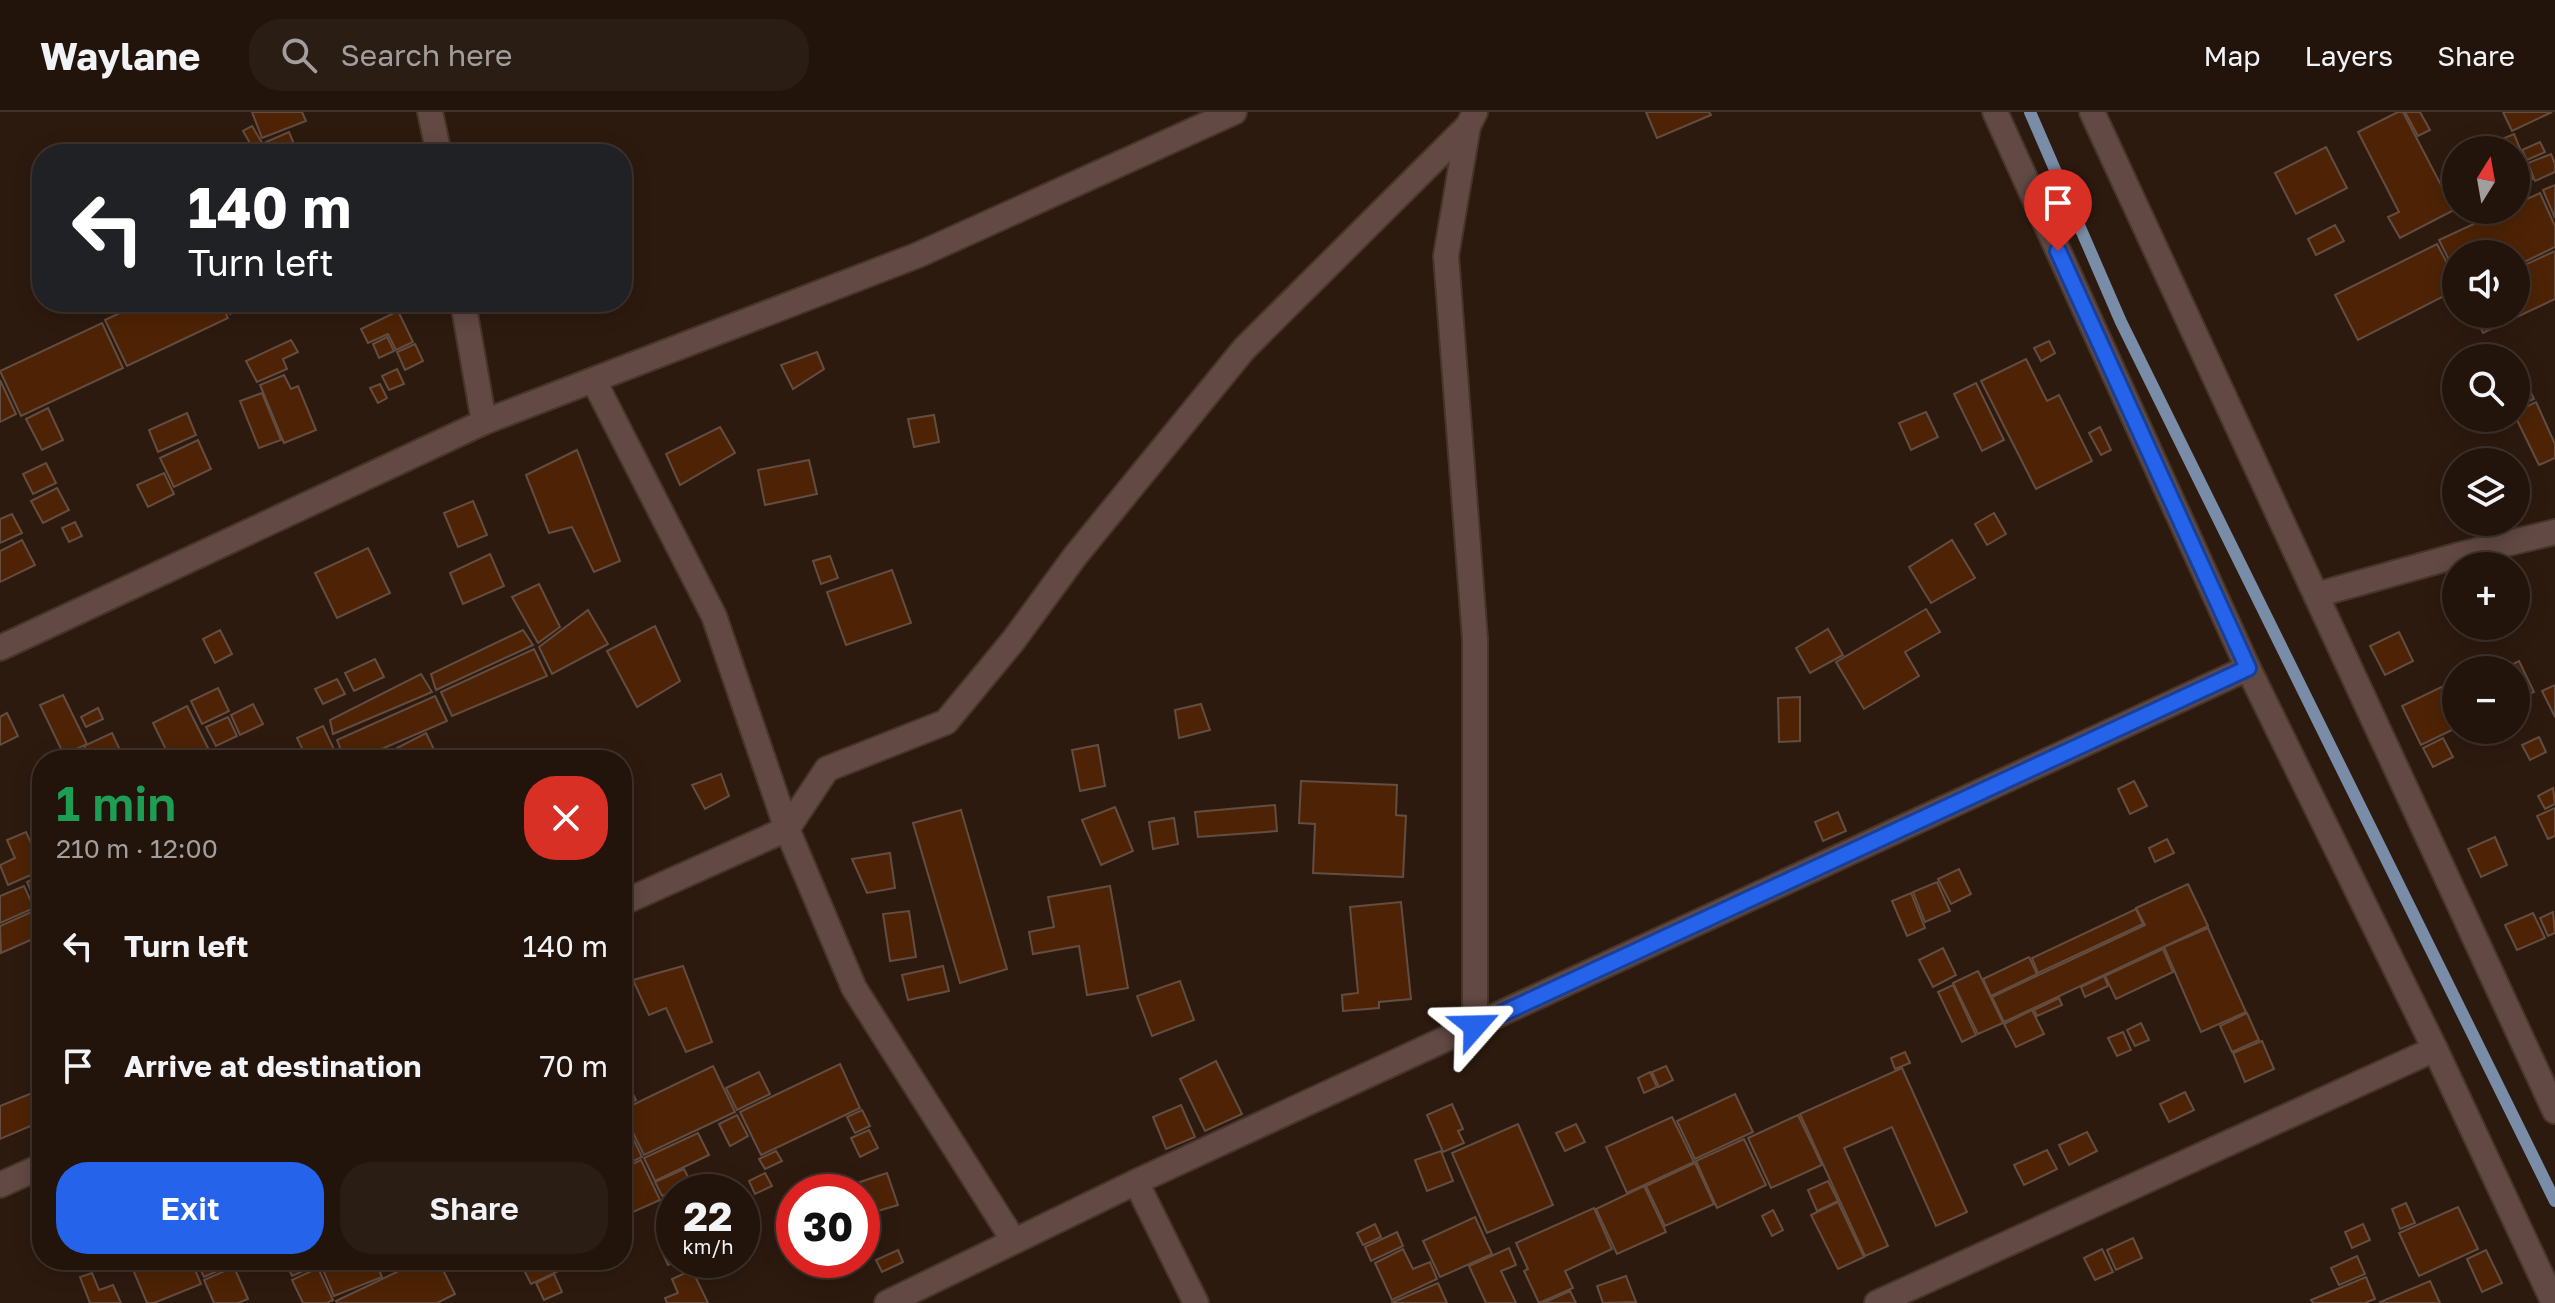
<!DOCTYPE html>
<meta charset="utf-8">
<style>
:root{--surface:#22140b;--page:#2a1d14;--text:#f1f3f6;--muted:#a29e9d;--line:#3f332c;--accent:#2563eb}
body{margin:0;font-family:"Golos Text",sans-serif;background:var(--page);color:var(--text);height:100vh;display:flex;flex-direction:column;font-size:30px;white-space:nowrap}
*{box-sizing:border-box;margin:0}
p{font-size:26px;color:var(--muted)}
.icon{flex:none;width:44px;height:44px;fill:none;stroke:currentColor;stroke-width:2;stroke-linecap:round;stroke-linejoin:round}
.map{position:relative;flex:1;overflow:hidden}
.side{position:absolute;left:32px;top:638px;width:600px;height:520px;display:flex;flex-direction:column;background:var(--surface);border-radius:32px;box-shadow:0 4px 20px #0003,0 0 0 2px var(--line)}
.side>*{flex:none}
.hud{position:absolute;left:32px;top:32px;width:600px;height:168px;border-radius:32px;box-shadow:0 4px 20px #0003,0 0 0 2px var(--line);background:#202124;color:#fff;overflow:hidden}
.needle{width:52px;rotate:11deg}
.buttons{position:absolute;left:2442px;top:24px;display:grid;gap:16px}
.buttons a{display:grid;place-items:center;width:88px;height:88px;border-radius:50%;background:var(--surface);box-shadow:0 4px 20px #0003,0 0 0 2px var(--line);font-size:40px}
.speed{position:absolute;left:656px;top:1062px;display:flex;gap:16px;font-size:40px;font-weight:700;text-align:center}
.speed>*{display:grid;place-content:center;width:104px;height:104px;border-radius:50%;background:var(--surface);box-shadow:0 4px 20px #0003,0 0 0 2px var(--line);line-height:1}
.speed small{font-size:20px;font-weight:400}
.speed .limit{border:12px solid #d22;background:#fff;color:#111}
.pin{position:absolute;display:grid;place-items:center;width:68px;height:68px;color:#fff;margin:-82px -34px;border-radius:50% 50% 50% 0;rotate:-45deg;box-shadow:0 0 8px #0007}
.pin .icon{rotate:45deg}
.me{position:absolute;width:88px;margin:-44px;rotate:65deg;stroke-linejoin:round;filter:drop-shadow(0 0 6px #0008)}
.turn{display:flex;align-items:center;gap:28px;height:168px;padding:0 24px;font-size:36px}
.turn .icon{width:104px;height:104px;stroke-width:2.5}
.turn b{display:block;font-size:56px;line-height:68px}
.round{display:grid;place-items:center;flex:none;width:84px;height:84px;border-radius:32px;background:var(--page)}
.summary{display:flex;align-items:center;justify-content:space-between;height:136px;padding:0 24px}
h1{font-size:48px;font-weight:600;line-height:60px;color:#1e9e55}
.button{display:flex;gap:16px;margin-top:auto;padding:16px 24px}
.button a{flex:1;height:92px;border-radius:32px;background:var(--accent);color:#fff;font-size:32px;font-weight:600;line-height:92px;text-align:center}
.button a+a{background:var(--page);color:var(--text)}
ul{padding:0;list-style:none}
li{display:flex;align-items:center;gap:24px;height:120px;padding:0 24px}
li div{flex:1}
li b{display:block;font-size:30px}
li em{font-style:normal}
header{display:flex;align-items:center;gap:48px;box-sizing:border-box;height:112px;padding:0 40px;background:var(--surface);border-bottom:2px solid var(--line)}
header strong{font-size:38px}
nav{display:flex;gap:44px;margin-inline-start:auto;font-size:28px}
.search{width:560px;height:72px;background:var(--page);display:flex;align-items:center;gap:20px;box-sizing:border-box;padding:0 28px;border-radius:32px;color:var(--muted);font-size:30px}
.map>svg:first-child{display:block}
</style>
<header>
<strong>Waylane</strong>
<div class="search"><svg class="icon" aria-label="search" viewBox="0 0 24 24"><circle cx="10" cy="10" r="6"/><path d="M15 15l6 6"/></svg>Search here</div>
<nav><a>Map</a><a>Layers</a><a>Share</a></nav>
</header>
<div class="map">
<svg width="2555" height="1191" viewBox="0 0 2555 1191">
<rect width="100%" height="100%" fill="#2d1a0f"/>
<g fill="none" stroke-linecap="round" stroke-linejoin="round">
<!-- stream -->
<path stroke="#7a8da8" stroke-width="12" d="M2030,0L2121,210L2555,1089"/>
</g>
<!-- building -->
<g fill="#4e2305" stroke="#634d41" stroke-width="2">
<path d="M252,0H302L306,9L262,26Z"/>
<path d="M1646,0H1709L1711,3L1657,26Z"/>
<path d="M2398,0H2403L2454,98L2400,126L2388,105L2399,100L2358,20Z"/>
<path d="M2405,0H2420L2430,18L2418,24Z"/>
<path d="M2503,0H2552L2512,19Z"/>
<path d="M252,14L264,34L254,38L243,19Z"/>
<path d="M289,20L298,42H271L266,30Z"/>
<path d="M2514,22L2525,49L2516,53V38H2482L2481,36Z"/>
<path d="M2540,30L2545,40L2527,48L2522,38Z"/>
<path d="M2326,35L2347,76L2296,102L2275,61Z"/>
<path d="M2551,42L2555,52V60L2535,69L2528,51Z"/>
<path d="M2526,50L2533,67L2516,74V55Z"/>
<path d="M2555,73V106L2543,78Z"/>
<path d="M2540,81L2555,114V135L2516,154V142H2456V162L2439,128L2504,98H2516V92Z"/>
<path d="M2335,113L2344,129L2316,143L2308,127Z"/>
<path d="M2437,132L2456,168V178L2358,228L2335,183Z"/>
<path d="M2555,139V187L2483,221L2474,202H2516V157Z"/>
<path d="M143,190H220L228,206L127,254L105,208Z"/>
<path d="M224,190H256L230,202Z"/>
<path d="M398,199L413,230L396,238L388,222L368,231L361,217Z"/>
<path d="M102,211L123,256L21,304L0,259Z"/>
<path d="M387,225L394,239L379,246L373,232Z"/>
<path d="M291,228L298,240L283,247L287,257L257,270L246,249Z"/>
<path d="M2049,229L2055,241L2041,249L2034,236Z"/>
<path d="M415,232L423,249L405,258L397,240Z"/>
<path d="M817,240L824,257L793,277L781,253Z"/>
<path d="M2026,247L2047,289L2059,283L2092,349L2036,377L1981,269Z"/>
<path d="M2516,249L2534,287L2516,295Z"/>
<path d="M397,257L404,272L389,278L382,264Z"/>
<path d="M284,263L291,277L298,274L316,318L284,331L260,273Z"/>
<path d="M0,268L16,302L0,310Z"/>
<path d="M1976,271L2004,328L1982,339L1954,282Z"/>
<path d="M380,272L387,286L378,291L370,276Z"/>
<path d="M262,281L281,328L259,336L240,289Z"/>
<path d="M2536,290L2555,332V346L2539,353L2516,306V300Z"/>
<path d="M48,296L63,328L42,338L26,307Z"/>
<path d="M1926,300L1938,325L1911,338L1899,311Z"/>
<path d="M187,301L196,323L158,340L149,318Z"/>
<path d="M934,303L939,330L914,335L908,307Z"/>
<path d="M720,315L735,341L680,373L666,342Z"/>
<path d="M2100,315L2111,338L2101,343L2089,321Z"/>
<path d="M198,328L211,357L174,375L160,346Z"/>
<path d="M577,338L620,449L594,460L572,415L549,421L526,363Z"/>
<path d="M809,348L817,382L765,393L758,358Z"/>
<path d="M46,351L56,371L33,382L23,362Z"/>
<path d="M164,361L174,382L148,395L137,373Z"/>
<path d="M57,376L69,398L43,411L31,389Z"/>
<path d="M473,389L487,423L458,435L444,401Z"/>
<path d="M1994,401L2006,422L1987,433L1975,412Z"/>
<path d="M12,402L22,421L0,431V407Z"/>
<path d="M75,410L82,424L69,430L62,416Z"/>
<path d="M22,428L35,453L0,470V439Z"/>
<path d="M1952,428L1975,466L1931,491L1909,455Z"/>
<path d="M368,436L390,481L337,506L315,461Z"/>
<path d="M490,442L504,474L463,492L450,461Z"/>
<path d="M830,444L838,466L821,472L813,449Z"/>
<path d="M892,458L911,511L846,533L827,480Z"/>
<path d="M539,472L560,515L538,531L512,485Z"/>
<path d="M1926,497L1940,520L1905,540L1919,564L1864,597L1836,550Z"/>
<path d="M588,498L608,532L552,562L539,535Z"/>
<path d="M655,514L680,569L637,595L607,539Z"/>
<path d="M1828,517L1843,543L1810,561L1796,536Z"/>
<path d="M220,518L232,542L215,551L203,527Z"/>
<path d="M523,518L533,533L436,578L431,562Z"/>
<path d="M2399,520L2413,549L2385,563L2370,534Z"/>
<path d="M534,537L547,564L452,604L441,580Z"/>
<path d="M375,547L384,565L354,579L345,561Z"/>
<path d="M2519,549L2534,580L2516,588V558H2501Z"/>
<path d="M421,562L432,580L333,622L330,608Z"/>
<path d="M337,567L345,582L323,592L315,577Z"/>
<path d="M2456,568V616L2421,633L2402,594Z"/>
<path d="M2555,573V605L2542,579Z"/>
<path d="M218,576L229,599L202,612L191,589Z"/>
<path d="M63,583L87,632L64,643L40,593Z"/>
<path d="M435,584L447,609L356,648H345L337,628Z"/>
<path d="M1800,585V629L1779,630L1778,586Z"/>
<path d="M253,592L263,612L240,623L231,603Z"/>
<path d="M1201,592L1210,618L1179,626L1175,598Z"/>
<path d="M187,594L213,646L208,648H171L153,611Z"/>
<path d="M98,596L103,607L86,615L81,605Z"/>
<path d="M7,601L18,624L0,633V605Z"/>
<path d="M228,605L237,624L216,634L206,615Z"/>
<path d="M323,614L339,648H297L306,644L297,626Z"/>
<path d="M112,621L120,638L100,648H91L84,634Z"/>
<path d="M426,621L439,648H403L397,636Z"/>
<path d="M2539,625L2546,640L2530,648L2522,633Z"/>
<path d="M2443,626L2453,645L2433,655L2423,636Z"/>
<path d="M1098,633L1105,674L1080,679L1072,638Z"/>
<path d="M721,662L729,684L705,697L692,673Z"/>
<path d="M1301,669L1397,673L1396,703L1406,704L1403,765L1313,761L1315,712L1299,711Z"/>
<path d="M2134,669L2147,694L2130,702L2118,677Z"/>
<path d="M2553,676L2555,692L2545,697L2538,684Z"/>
<path d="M1275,693L1277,719L1198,725L1195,700Z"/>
<path d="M1115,695L1133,739L1101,753L1082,708Z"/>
<path d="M2555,696V724L2548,727L2537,704Z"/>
<path d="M961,698L1007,857L960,871L913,711Z"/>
<path d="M1838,700L1846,719L1823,729L1815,710Z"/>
<path d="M1174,706L1178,732L1153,737L1149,710Z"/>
<path d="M26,720L36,742L42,739V758L8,773L0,753L15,746L7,728Z"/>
<path d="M2495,725L2507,753L2481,765L2468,737Z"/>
<path d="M2167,727L2174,741L2155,750L2149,736Z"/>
<path d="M890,741L895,776L867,781L852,747Z"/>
<path d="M1959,757L1971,782L1951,792L1938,767Z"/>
<path d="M42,763V804L27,770Z"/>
<path d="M1937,770L1950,799L1925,810L1913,780Z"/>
<path d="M2188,772L2208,814L2004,910L1992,885L2145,813L2136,796Z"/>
<path d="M24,774L34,796L0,811V784Z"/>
<path d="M1110,774L1128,876L1087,883L1079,834L1033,842L1029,820L1054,815L1048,785Z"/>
<path d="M1911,781L1925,816L1907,824L1892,789Z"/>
<path d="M1401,790L1411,887L1379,890V896L1343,899L1342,883L1358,881L1350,795Z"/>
<path d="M38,797L42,806V823L1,841L0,814Z"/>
<path d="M2136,797L2143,812L2038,861L2032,846Z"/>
<path d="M909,799L916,845L890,849L883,802Z"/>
<path d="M2553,800L2555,821L2548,824L2540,806Z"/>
<path d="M2533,801L2545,826L2517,838L2505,813Z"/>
<path d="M2208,816L2246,900L2201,920L2164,835Z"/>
<path d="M1943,836L1956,863L1933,875L1919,848Z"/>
<path d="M2163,837L2173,860L2116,887L2105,864Z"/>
<path d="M2029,845L2037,862L1991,884L1983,867Z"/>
<path d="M683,854L712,930L686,940L666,896L649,903L633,868Z"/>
<path d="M943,854L949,879L908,888L902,863Z"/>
<path d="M1978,859L2003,911L1978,922L1953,871Z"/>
<path d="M2104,864L2108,874L2085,885L2081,875Z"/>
<path d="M1180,869L1194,908L1152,924L1137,884Z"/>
<path d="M1953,873L1976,923L1962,930L1938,880Z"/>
<path d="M2059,886L2062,893L2037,904L2034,898Z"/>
<path d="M2032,898L2044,922L2016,935L2004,912Z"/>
<path d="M2247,901L2259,928L2232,940L2220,914Z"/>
<path d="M2141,911L2149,928L2135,934L2127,918Z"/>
<path d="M2123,920L2131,938L2117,944L2108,926Z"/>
<path d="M2262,929L2274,957L2245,970L2233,941Z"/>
<path d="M1905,940L1910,951L1895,957L1891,946Z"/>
<path d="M1216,949L1242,1002L1205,1019L1180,967Z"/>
<path d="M840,952L860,996L761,1043L740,1000Z"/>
<path d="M713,954L735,1000L644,1043L622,998Z"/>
<path d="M1666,954L1673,968L1659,975L1652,960Z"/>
<path d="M1902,956L1967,1100L1936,1114L1892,1015L1867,1026L1844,1036L1888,1134L1865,1144L1800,1002Z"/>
<path d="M759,960L770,982L737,998L726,976Z"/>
<path d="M1650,960L1657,975L1644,981L1638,966Z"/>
<path d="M624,964L636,988L622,994V966Z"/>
<path d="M42,977V1009L0,1027V994Z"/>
<path d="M2185,980L2194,998L2169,1010L2160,992Z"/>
<path d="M1735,982L1753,1020L1695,1047L1677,1009Z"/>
<path d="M1452,992L1463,1017L1458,1019L1464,1031L1443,1040L1427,1003Z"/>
<path d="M1181,993L1195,1025L1166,1037L1153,1005Z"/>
<path d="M862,998L870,1014L855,1021L847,1005Z"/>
<path d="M737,1003L748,1024L730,1034L719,1012Z"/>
<path d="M1798,1003L1822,1053L1771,1076L1748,1026Z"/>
<path d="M1672,1005L1694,1050L1627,1081L1606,1035Z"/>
<path d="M1518,1012L1553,1093L1487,1121L1452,1041Z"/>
<path d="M1576,1012L1585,1030L1565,1039L1556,1021Z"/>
<path d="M869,1018L878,1036L860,1045L851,1026Z"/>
<path d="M2087,1020L2097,1039L2069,1053L2059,1033Z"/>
<path d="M698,1021L709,1043L655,1069L644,1046Z"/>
<path d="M631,1022L642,1045L622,1054V1026Z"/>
<path d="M1744,1027L1766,1073L1717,1096L1696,1049Z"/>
<path d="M2047,1038L2057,1057L2024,1073L2014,1053Z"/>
<path d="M776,1039L782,1049L765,1057L759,1047Z"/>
<path d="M1441,1039L1453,1069L1427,1079L1415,1048Z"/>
<path d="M641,1048L660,1088L633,1100L622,1077V1057Z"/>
<path d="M1695,1051L1714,1092L1665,1114L1646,1074Z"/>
<path d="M684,1057L691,1071L662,1084L655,1070Z"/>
<path d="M765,1061L772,1074L755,1082L749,1069Z"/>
<path d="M887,1061L898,1093L871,1101L860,1070Z"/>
<path d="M1828,1069L1838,1089L1817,1099L1808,1078Z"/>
<path d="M1644,1074L1666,1120L1617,1142L1596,1097Z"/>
<path d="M1838,1090L1864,1145L1838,1157L1811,1103Z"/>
<path d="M2406,1091L2415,1111L2400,1117L2392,1097Z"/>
<path d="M2458,1095L2478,1137L2419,1164L2399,1121Z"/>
<path d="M1594,1096L1612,1137L1565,1159L1573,1176L1539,1191L1524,1159L1528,1157L1516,1131Z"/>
<path d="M1773,1098L1783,1118L1772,1124L1762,1104Z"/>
<path d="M1475,1105L1492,1142L1440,1165L1423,1129Z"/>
<path d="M1375,1112L1381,1125L1363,1133L1357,1121Z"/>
<path d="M2363,1112L2370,1128L2352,1136L2345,1120Z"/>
<path d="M1397,1120L1403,1134L1371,1149L1365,1135Z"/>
<path d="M2133,1126L2142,1146L2116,1158L2107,1138Z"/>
<path d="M674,1132V1148H679L668,1153L661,1138Z"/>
<path d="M1509,1136L1516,1153L1501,1159L1516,1191H1486L1469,1154Z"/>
<path d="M1403,1137L1413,1157L1430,1150L1437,1167L1392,1188L1375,1151Z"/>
<path d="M2102,1137L2113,1160L2095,1168L2084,1146Z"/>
<path d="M898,1138L903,1150L882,1160L876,1148Z"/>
<path d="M2486,1138L2502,1171L2482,1180L2467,1147Z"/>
<path d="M2357,1144L2365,1162L2339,1173L2331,1156Z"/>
<path d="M129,1148H191L201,1172L154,1191H147Z"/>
<path d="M196,1148H232L233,1152L204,1165Z"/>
<path d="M285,1148H314L317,1153L292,1164Z"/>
<path d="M319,1148H375L382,1165L334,1184Z"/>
<path d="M422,1148H438L455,1182L437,1191H337L336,1189Z"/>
<path d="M519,1148H563L567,1155L531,1172Z"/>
<path d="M234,1155L248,1187L238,1191H214L204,1168Z"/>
<path d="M318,1156L333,1188L327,1191H303L292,1168Z"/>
<path d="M692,1158L708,1191H667L665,1186L678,1181L672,1167Z"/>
<path d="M92,1161L99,1178L113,1173L121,1191H90L80,1165Z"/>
<path d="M554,1162L562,1180L544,1188L536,1171Z"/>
<path d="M1626,1164L1636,1190L1603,1191L1597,1174Z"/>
<path d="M2366,1165L2375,1187L2365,1191H2313L2311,1188Z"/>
<path d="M2430,1169L2440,1191H2381L2380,1190Z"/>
<path d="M1438,1171L1447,1191H1391Z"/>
<path d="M1570,1179L1576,1191H1543Z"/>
</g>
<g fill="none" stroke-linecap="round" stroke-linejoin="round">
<!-- minor casing -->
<g stroke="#47352a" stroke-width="28">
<g id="minor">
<path d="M430,0L439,42"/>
<path d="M1995,0L2248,556L2435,937L2554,1191"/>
<path d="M2092,0L2555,999"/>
<path d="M1468,14L1446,144L1475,527V914"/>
<path d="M463,190L484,310"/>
<path d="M594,269L714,504L787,717L854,876L1014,1129"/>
<path d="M2316,483L2463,442L2555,420"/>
<path d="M0,536L484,310L918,143L1234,0"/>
<path d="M622,791L787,717L827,657L946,610L1013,529L1076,443L1244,237L1468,14L1475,0"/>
<path d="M1136,1070L1196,1191"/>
<path d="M0,1073L42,1054"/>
<path d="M887,1191L1136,1070L2248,556"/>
<path d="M1877,1191L2435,937"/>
</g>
</g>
<!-- minor -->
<use href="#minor" stroke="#624944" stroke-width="24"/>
</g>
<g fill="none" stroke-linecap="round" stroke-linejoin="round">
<!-- route casing -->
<g stroke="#184099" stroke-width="20">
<path id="route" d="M1475,914L2248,556L2058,139"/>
</g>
<!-- route -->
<use href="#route" stroke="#2563eb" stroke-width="14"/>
</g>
</svg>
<div class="buttons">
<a><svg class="needle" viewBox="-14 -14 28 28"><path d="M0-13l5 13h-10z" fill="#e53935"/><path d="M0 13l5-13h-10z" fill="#a29e9d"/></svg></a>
<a><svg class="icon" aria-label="sound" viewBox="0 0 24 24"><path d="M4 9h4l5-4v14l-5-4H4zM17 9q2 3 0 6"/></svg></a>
<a><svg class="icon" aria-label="search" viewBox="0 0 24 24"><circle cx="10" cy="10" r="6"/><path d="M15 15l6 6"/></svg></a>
<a><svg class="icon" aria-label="layers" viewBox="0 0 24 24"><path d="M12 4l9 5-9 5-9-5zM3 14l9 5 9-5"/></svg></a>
<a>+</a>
<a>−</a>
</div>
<div class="speed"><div>22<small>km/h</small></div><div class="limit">30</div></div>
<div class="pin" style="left:2058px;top:139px;background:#d93025"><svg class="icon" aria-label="arrive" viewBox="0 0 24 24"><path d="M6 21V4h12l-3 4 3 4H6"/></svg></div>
<svg class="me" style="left:1475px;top:914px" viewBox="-20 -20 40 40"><path d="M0-17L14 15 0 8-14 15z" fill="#2563eb" stroke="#fff" stroke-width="4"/></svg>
<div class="hud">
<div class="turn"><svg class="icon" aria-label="left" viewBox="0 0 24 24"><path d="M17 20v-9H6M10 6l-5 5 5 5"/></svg><div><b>140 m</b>Turn left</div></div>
</div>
<section class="side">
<div class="summary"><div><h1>1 min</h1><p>210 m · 12:00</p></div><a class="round" style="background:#d93025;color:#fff"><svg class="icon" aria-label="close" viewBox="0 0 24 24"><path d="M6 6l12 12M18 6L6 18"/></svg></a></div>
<ul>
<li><svg class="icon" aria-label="left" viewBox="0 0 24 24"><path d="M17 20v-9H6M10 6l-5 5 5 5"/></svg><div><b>Turn left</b></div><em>140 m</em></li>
<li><svg class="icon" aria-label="arrive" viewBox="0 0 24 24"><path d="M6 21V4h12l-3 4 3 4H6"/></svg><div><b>Arrive at destination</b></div><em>70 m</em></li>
</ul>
<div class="button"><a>Exit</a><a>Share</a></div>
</section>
</div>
